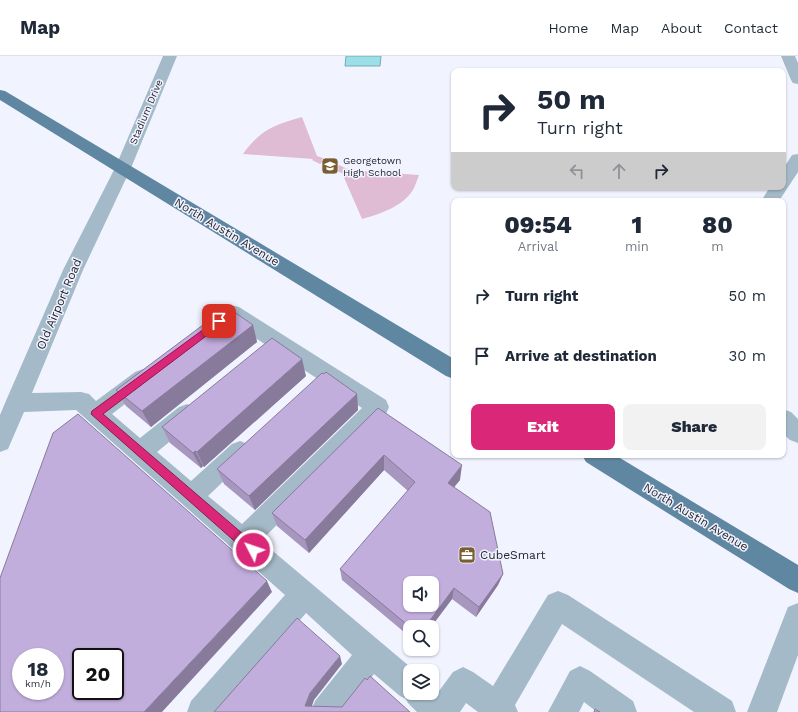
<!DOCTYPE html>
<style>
:root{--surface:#fff;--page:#f2f2f3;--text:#1f2937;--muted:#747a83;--line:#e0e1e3;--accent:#db2777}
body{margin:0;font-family:"Work Sans",sans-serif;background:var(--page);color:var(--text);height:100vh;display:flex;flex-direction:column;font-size:15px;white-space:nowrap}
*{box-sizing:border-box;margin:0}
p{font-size:13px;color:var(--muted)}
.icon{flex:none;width:22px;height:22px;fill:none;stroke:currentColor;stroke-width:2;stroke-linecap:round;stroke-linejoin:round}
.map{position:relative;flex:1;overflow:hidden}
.panel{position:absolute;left:451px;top:142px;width:335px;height:260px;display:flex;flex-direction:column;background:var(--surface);border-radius:8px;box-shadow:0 1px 3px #0004}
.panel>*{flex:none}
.hud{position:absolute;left:451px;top:12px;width:335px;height:122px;border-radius:8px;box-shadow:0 1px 3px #0004;background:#fff;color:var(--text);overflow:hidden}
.fabs{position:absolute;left:403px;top:520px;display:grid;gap:8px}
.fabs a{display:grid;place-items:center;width:36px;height:36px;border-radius:8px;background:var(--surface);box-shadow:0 1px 3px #0004;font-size:20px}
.speed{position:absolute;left:12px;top:592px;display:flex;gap:8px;font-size:20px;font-weight:700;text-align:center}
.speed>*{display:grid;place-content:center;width:52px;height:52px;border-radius:50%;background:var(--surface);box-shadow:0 1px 3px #0004;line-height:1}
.speed small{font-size:10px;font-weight:400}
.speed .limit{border:2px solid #111;border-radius:6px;background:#fff;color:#111}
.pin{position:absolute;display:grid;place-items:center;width:34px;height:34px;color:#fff;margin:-17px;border-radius:8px;box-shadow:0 2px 6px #0006}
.me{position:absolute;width:44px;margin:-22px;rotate:311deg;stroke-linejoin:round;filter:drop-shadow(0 0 3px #0008)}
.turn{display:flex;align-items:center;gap:14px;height:84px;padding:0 20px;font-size:18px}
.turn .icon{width:52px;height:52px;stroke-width:2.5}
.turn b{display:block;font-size:28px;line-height:34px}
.lanes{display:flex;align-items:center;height:38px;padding:0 20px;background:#0003;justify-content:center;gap:20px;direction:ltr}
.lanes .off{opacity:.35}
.eta{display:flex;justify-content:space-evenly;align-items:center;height:68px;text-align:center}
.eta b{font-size:24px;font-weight:800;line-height:28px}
.cta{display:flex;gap:8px;margin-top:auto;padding:8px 20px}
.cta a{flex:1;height:46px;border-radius:8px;background:var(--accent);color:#fff;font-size:16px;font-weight:800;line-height:46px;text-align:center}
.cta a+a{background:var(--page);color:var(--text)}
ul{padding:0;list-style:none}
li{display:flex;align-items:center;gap:12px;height:60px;padding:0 20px}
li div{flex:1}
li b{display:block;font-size:15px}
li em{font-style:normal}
header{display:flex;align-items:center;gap:24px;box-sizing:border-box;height:56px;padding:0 20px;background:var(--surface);border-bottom:1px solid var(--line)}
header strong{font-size:19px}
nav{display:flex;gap:22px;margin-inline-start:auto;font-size:14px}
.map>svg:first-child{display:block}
</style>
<header>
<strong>Map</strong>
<nav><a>Home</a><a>Map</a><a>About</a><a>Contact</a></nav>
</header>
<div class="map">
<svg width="798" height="656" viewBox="0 0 798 656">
<rect width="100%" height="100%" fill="#f1f4ff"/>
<!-- green -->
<g fill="#dfbbd4">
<path d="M302,61L317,100L326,103L320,108L312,104L313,103L243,98C260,74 274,69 302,61Z"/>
<path d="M339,109L347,113L346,114L419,119C417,124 415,130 413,134C402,151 380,158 362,163L342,117L333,114Z"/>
</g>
<!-- water -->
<path fill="#9be0e8" stroke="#78a9b1" d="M346,0H381L380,10H345Z"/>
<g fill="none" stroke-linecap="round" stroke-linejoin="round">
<!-- minor -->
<g fill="#a4bac8" fill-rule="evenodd">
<path d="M163,0H177L131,112L83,214L32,337L81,336L89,338L96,345L135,316L143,313L151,316L154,322L151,328L112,358L140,382L179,351L187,348L195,351L198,358L195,365L157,396L191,425L232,388L240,385L248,388L252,395L248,402L208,440L242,468L362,352L231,266L228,267L221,264L218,259C223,250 229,248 239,251L386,344L389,351L386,358L261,485L415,615H410V637H432V629L439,635L453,616L463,611L473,616L493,630L548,539L558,535L568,539L732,645L736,656H694L562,568L515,649L518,656H478L466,647L460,656H417L408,647L406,643L400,640L374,618L345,656H311L315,645L352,599L306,557L222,656H187L191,645L285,539L76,354L24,356L8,393L0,396V359L5,347L63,214L115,112Z"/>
<path d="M781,0H795L798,7V28L793,27L791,24Z"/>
<path d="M798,98V116L779,145H761L770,131H783V113L792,99Z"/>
<path d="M783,353L791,356L798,363V387L790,384L783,378Z"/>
<path d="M798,547V599L777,656H747L788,551Z"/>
<path d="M580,610L590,615L633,645L637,656H597L584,646L579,656H548L570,615Z"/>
</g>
<!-- major -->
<g fill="#6087a2" fill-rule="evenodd">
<path d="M0,34L5,35L454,303V323L446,320L0,44Z"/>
<path d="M582,399H615L798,509V537L789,533L586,406Z"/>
</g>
</g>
<!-- wall -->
<g fill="#a796be">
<path d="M253,269L257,286L151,371L126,350L116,334Z"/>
<path d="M306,320L204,411L203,410L201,412L170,387L162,371Z"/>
<path d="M357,338L358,354L255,454L224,428L217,413Z"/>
<path d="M378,352L460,424L454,431L503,518L498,529L476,561L452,543L431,571H410V581L342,524L340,513L408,435L384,414L309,497L277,470L272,457Z"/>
</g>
<!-- shaded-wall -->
<g fill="#887a9b">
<path d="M253,269L257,286L151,371L142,355Z"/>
<path d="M302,303L306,320L204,411L197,396Z"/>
<path d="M357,338L358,354L255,454L249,440Z"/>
<path d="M195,395L203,410L201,412L193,397Z"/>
<path d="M384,399V414L309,497L305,484Z"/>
<path d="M462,409L460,424L446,441L448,427Z"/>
<path d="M503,518L498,529L476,561L479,551Z"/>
<path d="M267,525L272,536L162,656H144Z"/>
<path d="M454,532L452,543L431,571H425Z"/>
<path d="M340,600L342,608L314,644L310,656L305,650L310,637Z"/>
</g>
<!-- building -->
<g fill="#c2aedd" stroke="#887a9b" fill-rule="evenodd">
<path d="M227,251L253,269L142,355L116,334Z"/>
<path d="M272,282L302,303L197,396L195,395L193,397L162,371Z"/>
<path d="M326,316L357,338L249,440L217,413L322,317L324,318Z"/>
<path d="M378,352L462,409L448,427L490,456L503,518L479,551L454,532L425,571H410L340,513L415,426L384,399L305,484L272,457ZM410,527H432V549H410Z"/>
<path d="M78,358L267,525L144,656H0V522L53,377ZM21,601H55V635H21ZM81,601H115V635H81Z"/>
<path d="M297,562L340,600L310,637L305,650L342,651L365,622L367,624L370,620L410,656H214Z"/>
<path d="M595,653L600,656H594Z"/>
</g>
<!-- route -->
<path fill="#db2777" stroke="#8e194d" d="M219,262L222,263L223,265L222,268L103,358L257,490L258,494L257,498L253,499L249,498L91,358L92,355Z"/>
<!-- icons -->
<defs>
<g id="school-square" transform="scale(0.9)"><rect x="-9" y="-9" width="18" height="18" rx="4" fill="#7a5d30" stroke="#f1f4ff"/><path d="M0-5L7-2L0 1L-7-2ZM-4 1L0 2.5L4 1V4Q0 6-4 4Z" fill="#fff"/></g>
<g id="office-square" transform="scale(0.9)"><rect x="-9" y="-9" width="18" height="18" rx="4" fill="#7a5d30" stroke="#f1f4ff"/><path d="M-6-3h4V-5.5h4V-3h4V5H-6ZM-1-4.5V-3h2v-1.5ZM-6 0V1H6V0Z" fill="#fff"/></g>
</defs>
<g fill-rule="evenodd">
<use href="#school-square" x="330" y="110"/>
<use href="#office-square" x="467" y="499"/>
</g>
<g text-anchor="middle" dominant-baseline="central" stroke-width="3" stroke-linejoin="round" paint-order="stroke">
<!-- far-street labels -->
<g font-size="10" fill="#252832" stroke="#f1f4ff">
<text transform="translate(146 56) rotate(-67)">Stadium Drive</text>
</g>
<!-- far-poi labels -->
<g font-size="10" fill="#252832" stroke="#f1f4ff" text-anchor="start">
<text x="343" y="104">Georgetown<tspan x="343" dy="12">High School</tspan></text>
</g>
<!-- street labels -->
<g font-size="12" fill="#252832" stroke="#f1f4ff">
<text transform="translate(227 176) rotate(31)">North Austin Avenue</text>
<text transform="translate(59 248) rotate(-67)">Old Airport Road</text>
<text transform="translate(696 461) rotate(31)">North Austin Avenue</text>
</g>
<!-- poi labels -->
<g font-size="12" fill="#252832" stroke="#f1f4ff" text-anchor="start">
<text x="480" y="499">CubeSmart</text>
</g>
</g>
</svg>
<div class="fabs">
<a><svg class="icon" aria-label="sound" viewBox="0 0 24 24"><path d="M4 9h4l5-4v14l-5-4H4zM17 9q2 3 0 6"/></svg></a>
<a><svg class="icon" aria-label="search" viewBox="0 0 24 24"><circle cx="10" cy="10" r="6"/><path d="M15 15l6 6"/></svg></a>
<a><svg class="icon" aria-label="layers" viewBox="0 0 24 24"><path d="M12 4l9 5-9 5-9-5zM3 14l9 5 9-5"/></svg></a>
</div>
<div class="speed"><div>18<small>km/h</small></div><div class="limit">20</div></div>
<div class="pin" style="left:219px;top:265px;background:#d93025"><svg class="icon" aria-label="arrive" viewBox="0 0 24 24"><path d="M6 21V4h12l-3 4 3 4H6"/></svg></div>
<svg class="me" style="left:253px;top:494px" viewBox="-20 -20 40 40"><circle r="17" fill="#db2777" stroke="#fff" stroke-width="3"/><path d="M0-11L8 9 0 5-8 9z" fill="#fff"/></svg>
<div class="hud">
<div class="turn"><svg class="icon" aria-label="right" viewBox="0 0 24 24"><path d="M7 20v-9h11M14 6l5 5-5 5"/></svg><div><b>50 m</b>Turn right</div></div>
<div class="lanes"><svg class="icon off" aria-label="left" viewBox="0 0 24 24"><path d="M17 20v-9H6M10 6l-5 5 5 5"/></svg><svg class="icon off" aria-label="ahead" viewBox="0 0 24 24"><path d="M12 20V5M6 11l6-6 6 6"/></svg><svg class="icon" aria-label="right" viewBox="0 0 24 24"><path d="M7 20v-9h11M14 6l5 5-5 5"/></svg></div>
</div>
<section class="panel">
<div class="eta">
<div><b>09:54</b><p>Arrival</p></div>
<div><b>1</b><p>min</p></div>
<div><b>80</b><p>m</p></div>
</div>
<ul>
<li><svg class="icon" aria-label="right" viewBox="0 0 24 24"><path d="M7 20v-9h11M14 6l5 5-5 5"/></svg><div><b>Turn right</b></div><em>50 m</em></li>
<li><svg class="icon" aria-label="arrive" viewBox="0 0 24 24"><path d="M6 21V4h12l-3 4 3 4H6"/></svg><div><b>Arrive at destination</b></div><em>30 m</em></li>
</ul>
<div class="cta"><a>Exit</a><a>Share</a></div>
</section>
</div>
